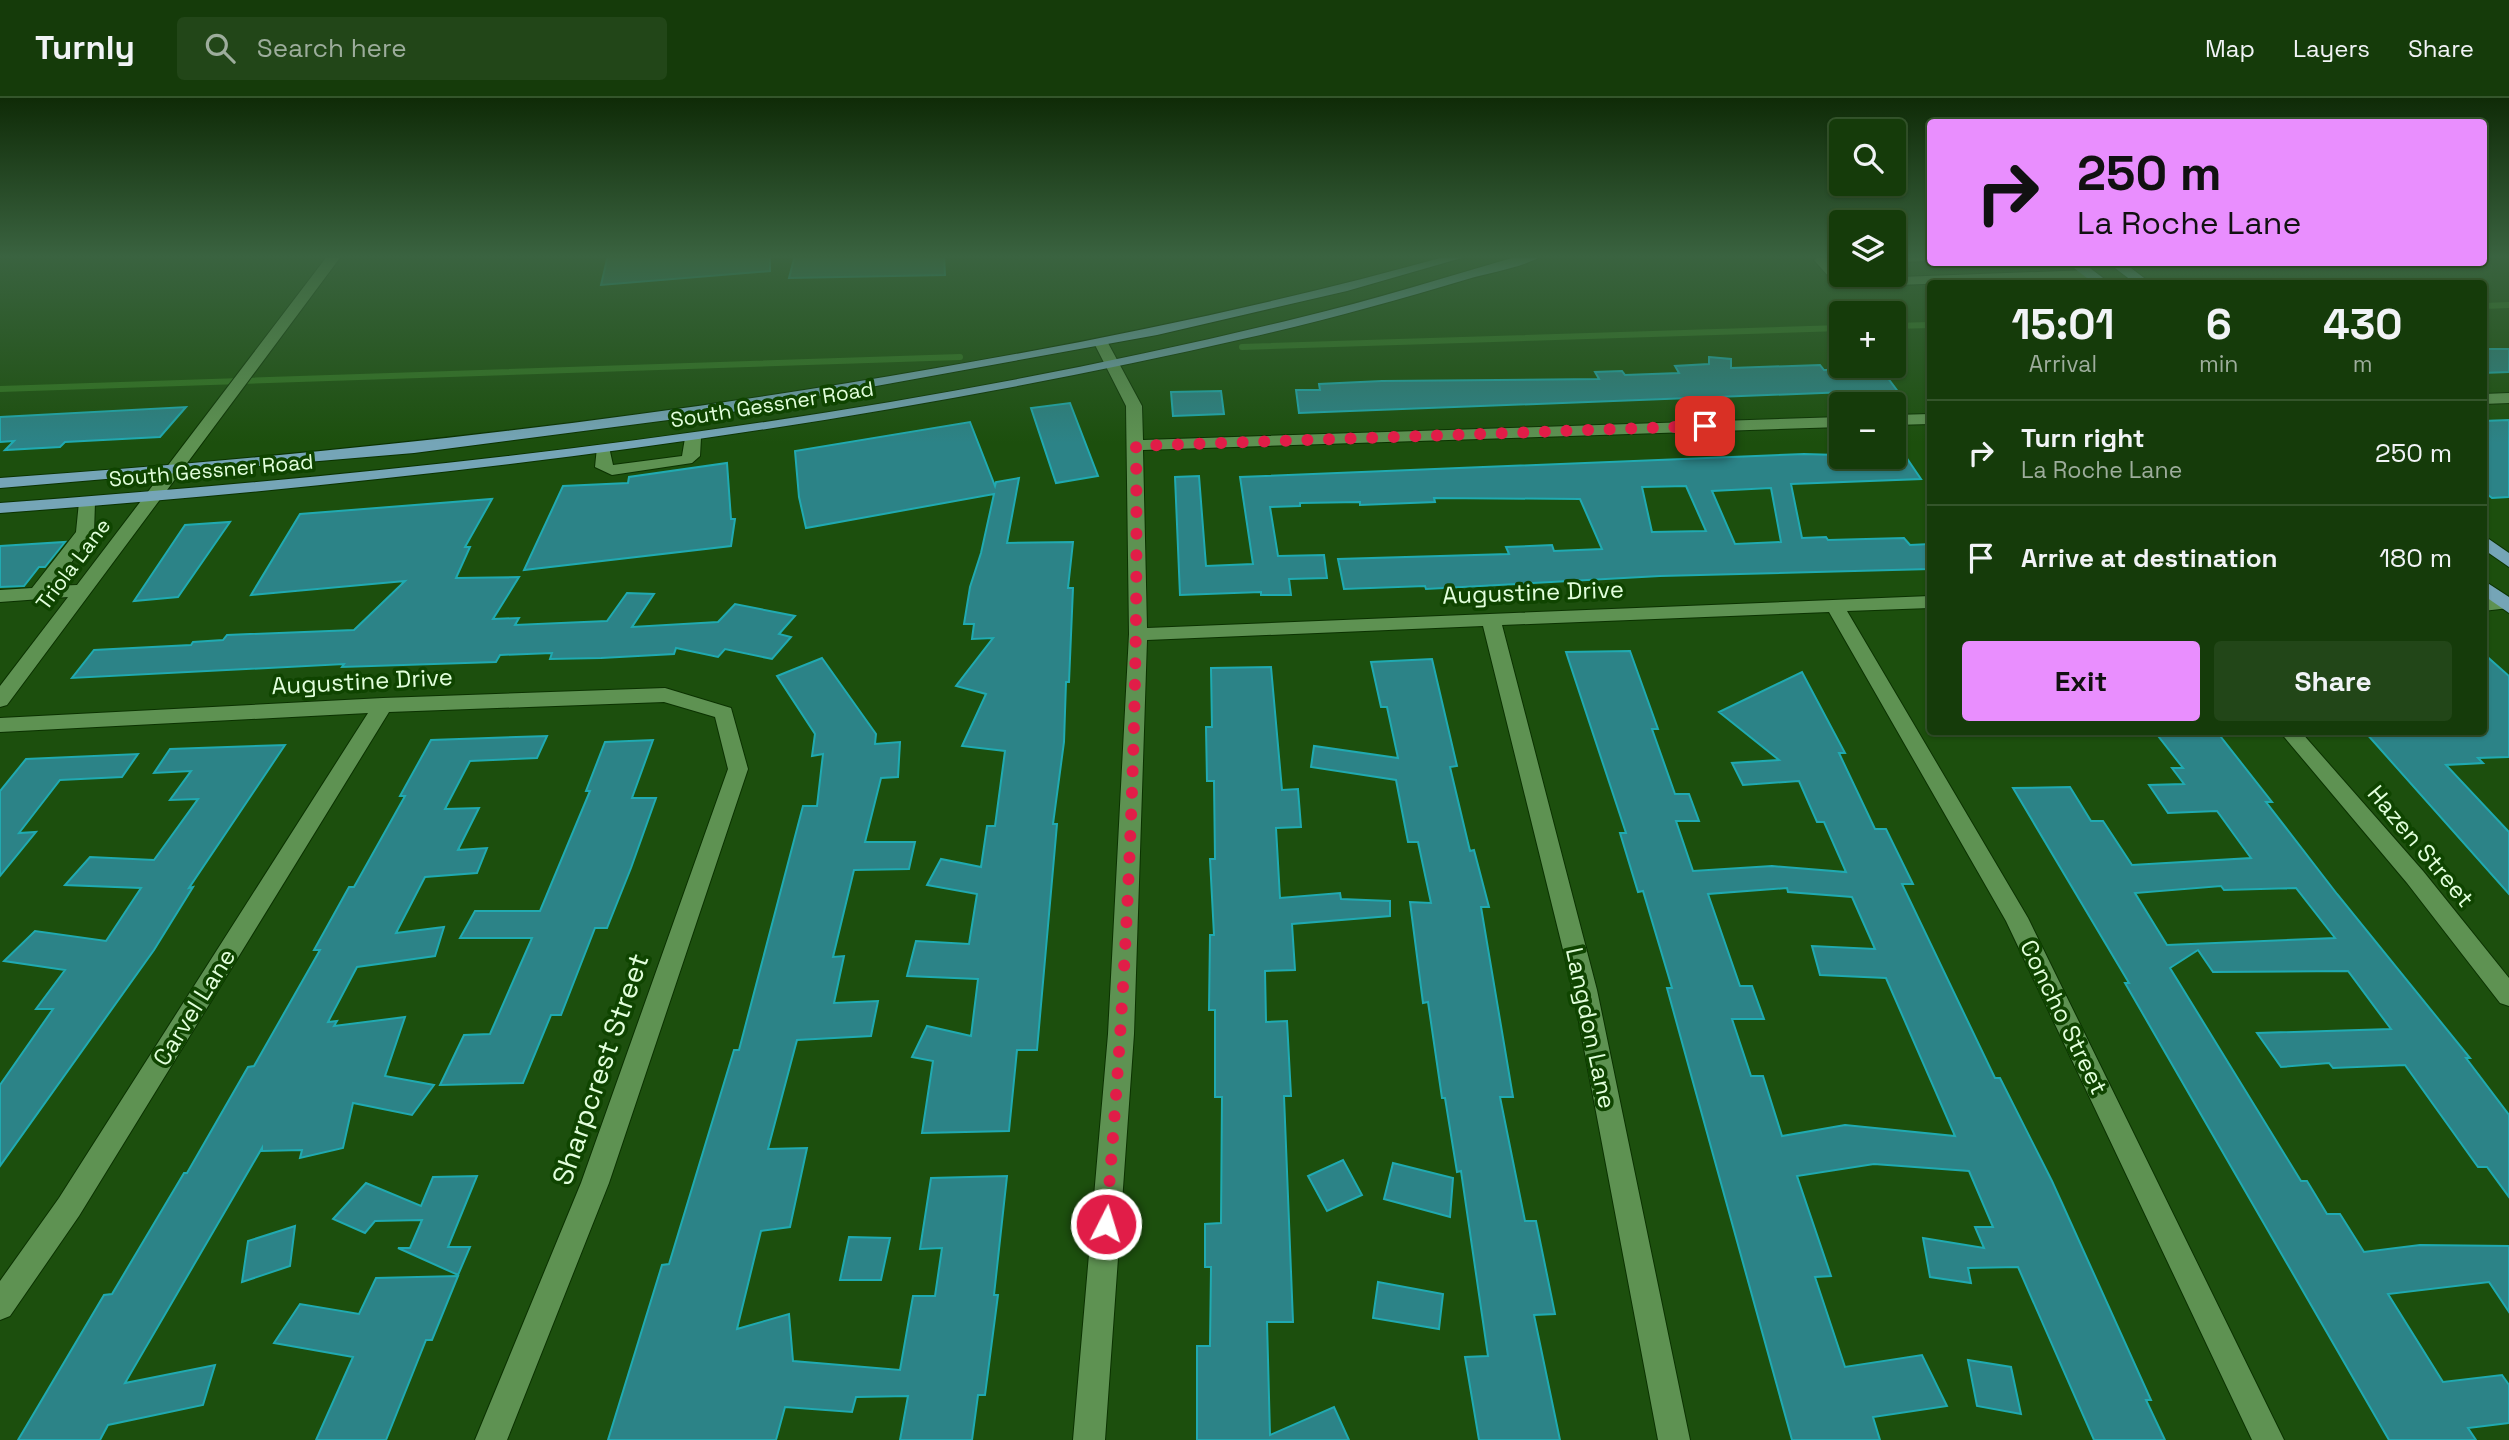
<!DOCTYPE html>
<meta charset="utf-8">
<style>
:root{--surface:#153b0a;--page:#224618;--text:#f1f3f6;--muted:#9dad9c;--line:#34552b;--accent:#e98efe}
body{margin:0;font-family:"Space Grotesk",sans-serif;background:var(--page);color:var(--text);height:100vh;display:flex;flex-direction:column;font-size:26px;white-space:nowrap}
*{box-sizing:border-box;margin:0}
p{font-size:23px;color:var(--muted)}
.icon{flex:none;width:38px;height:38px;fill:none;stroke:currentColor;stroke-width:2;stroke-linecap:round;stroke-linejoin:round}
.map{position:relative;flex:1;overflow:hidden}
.sheet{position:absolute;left:1927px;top:182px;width:560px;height:455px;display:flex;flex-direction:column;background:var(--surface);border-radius:7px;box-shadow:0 2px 5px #0004,0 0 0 2px var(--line)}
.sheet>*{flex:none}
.banner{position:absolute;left:1927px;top:21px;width:560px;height:147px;border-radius:7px;box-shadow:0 2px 5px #0004,0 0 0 2px var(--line);background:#e98efe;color:#111;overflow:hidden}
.tools{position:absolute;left:1829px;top:21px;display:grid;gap:14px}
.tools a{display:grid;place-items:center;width:77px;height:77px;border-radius:7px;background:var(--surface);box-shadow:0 2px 5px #0004,0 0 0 2px var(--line);font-size:35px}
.pin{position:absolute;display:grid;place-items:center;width:60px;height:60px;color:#fff;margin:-30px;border-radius:14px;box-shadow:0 4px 10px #0006}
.me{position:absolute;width:77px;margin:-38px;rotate:5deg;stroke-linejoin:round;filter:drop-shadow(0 0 5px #0008)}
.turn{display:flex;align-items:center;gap:24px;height:147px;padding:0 35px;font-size:32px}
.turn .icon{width:91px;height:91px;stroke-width:2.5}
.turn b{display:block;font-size:49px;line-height:60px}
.eta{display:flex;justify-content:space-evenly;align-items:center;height:119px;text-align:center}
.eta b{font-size:42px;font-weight:800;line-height:49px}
.action{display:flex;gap:14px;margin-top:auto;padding:14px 35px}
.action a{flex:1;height:80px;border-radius:7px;background:var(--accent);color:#111;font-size:28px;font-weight:800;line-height:80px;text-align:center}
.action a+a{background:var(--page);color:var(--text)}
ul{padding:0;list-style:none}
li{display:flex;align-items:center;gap:21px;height:105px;padding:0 35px;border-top:2px solid var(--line)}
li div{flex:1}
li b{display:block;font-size:26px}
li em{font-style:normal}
header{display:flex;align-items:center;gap:42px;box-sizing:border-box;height:98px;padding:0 35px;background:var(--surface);border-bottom:2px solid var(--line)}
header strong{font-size:33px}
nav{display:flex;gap:38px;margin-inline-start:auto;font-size:24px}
.search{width:490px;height:63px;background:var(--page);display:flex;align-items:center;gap:18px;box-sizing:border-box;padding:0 24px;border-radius:7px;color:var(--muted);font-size:26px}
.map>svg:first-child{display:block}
</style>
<header>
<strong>Turnly</strong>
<div class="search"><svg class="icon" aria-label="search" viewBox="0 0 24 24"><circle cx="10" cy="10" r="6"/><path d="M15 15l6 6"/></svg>Search here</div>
<nav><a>Map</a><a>Layers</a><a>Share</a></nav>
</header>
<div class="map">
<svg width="2509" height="1342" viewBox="0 0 2509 1342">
<rect width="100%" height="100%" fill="#1c4f0d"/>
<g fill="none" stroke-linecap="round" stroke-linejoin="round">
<!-- stream -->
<g stroke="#327420" stroke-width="6">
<path d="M2483,208L2509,207"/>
<path d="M1894,228L1930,227"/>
<path d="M1242,249L1841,230"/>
<path d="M0,291L960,259"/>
</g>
</g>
<!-- building -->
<g fill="#2c8387" stroke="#20aab1" stroke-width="2" fill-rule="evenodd">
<path d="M608,157H770V173L601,187Z"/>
<path d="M795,157H944L945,177L789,180Z"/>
<path d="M2483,251H2509V274L2483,275Z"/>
<path d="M1709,259L1731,261V270L1820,267L1824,272L1881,271L1899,295L1847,294L1299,315L1296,292H1320L1319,286L1382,283L1599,281L1595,274L1622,273L1625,277L1679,275L1675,268L1709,266Z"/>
<path d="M1221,293L1224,316L1173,318L1171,294Z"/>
<path d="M1070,305L1098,378L1056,385L1031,310Z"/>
<path d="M186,309L160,339L65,344L60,349L5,352L14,343L0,344V319Z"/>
<path d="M2509,322V399L2492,400L2483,393V323Z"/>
<path d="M970,324L995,388L996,384L1019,380L1007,445L1073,444L1068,490H1073L1069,584H1066L1064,644L1053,726H1057L1037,952H1017L1009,1033L922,1035L933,963L912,959L927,928L971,938L978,881L907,878L916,843L969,846L977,796L927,787L941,761L981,769L987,728H995L1005,653L962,648L986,596L956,588L993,540L972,541L974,526H964L970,489L981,455L994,396L806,430L799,399L795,353Z"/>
<path d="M1804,356L1906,359L1921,381L1791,386L1802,440L1826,439L1828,442L1904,440L1910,447L1930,446V471L1660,478L1426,491L1425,488L1344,491L1338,461L1509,456L1506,449L1552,447L1554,453L1602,451L1580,401L1434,400L1435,404L1360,407V404L1300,405V408L1270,409L1278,458L1324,457L1327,480L1289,481L1291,497H1261V494L1180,497L1175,379L1199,378L1206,468L1253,466L1240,379ZM1686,388L1706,433L1652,434L1642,389ZM1771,390L1781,444L1735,446L1712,393Z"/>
<path d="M727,365L731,421H735L731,448L524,472L563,388L628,385L629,379Z"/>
<path d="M492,401L465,449H470L456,480L519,479L493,521L519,520L515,527L607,523L627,495L654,496L632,529L718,524L735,506L795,518L779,536L791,539L772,561L725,551L718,559L676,550L674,556L601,560L550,561L552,555L500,557L496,564L342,569L344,566L72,580L94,552L191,547L193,544L223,542L227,537L354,532L405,483L251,497L300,416Z"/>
<path d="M230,424L178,499L134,503L185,427Z"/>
<path d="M65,444L45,469H39L24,488L0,489V448Z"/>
<path d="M1630,553L1658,631H1652L1675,696H1689L1699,723H1676L1693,773L1772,768L1846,774L1824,724H1817L1799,683L1743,687L1732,665L1779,662L1719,614L1802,574L1845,655H1839L1875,731H1886L1913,786H1902L1995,980H2000L2052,1083L2151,1302H2146L2165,1342H2094L2018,1169L1968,1170L1971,1185L1930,1179L1923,1140L1984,1150L1975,1129H1993L1969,1073L1874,1066L1797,1078L1831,1178L1815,1179L1845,1269L1922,1257L1947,1308L1873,1319L1880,1342H1792L1667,890H1672L1643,793L1638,794L1620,735H1626L1566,554ZM1787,790L1788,794L1852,799L1875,851L1812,848L1820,877L1886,880L1955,1038L1845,1027L1782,1038L1763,978H1751L1732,921H1764L1752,888H1740L1708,796Z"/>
<path d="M2483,555L2509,578V659L2478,660L2483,665L2446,667L2509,734V796L2365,634H2483Z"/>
<path d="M822,560L876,636L875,646L900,644L898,679L881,680L865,744H915L909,771L854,772L833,859L844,858L834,905L878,903L871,938L797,942L768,1051L807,1050L790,1129L761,1133L737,1231L789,1216L793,1263L900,1272L913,1198H935L942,1150L920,1151L931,1080L1007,1078L994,1197H998L985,1297H978L972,1342H900L908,1298L856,1299L852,1314L785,1309L776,1342H608L662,1167L669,1166L734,952H739L803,708H817L823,656L812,658L815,636L777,578Z"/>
<path d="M1432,561L1457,668L1450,669L1470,753L1474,752L1489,809H1481L1513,999H1500L1525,1123H1536L1555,1216L1534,1217L1560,1342H1479L1465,1259L1488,1258L1461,1073L1457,1074L1445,1000H1442L1428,904L1423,905L1410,804L1431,805L1418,744H1408L1396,682L1311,669L1314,648L1398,660L1387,609H1381L1371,564Z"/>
<path d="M1271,569L1282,692L1298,691L1301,729L1276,730L1280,800L1340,795L1341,801L1390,803V818L1292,826L1295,872L1265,873L1266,924L1287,923L1291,998H1284L1293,1224H1267L1270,1337L1334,1309L1349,1342H1197V1248H1210L1211,1169H1205V1126L1221,1125L1222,999H1215V912H1209L1210,837H1214L1210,761H1215L1214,683H1207L1206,629H1212L1211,570Z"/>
<path d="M2155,634H2217L2272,704H2266L2337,796L2470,960H2466L2509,1017V1099L2487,1069H2478L2405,967L2333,970L2329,965L2281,969L2257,935L2391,931L2348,873L2213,874L2198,852L2170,870L2301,1083H2307L2327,1116H2340L2364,1154L2420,1147L2509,1148V1214L2489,1184L2388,1196L2443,1284L2502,1277L2509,1287V1325L2468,1330L2476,1342H2389L2125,885H2129L2013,690L2070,689L2091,723H2103L2132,767L2251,760L2217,713L2168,715L2149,687L2184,686L2172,670H2183ZM2221,788L2224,792L2296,790L2335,840L2167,847L2135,795Z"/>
<path d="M547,638L537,660L470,663L445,711L479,710L458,752L487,750L477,775L425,779L396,835L444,829L435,858L357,869L328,924L337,923L334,928L405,919L385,978L434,987L412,1017L353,1005L343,1050L300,1060L302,1052L262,1053V1050L125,1285L215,1267L203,1307L108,1327L100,1342H18L104,1197L112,1196L184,1075H187L248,969L254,968L320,852H314L349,789H354L405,698H400L431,642Z"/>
<path d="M653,642L632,700H656L631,770L607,830H595L561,917H551L523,985L440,987L464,937L490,936L532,840H460L475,813H540L590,693H586L605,644Z"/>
<path d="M285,647L189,790L193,789L154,852L0,1068V987L53,911H36L65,872L4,863L35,833L106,843L141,790L65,787L90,759L154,762L198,701L170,702L191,673L154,675L170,651Z"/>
<path d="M138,656L122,679L60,682L19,735L36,734L0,778V693L26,661Z"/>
<path d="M1343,1062L1362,1097L1327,1113L1308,1078Z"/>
<path d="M1393,1065L1453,1080L1450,1119L1384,1101Z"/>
<path d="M477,1078L448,1149H470L458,1177L398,1150H410L422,1122L375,1123L365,1135L333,1121L366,1085L421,1108L433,1079Z"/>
<path d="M295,1128L290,1168L242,1184L248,1143Z"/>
<path d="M849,1139L890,1140L881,1182H840Z"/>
<path d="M458,1178L432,1242H426L386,1342H316L353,1259L274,1245L300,1206L359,1216L376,1180Z"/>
<path d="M1378,1184L1443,1196L1439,1231L1373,1220Z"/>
<path d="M1968,1262L2011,1269L2021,1316L1977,1308Z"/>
</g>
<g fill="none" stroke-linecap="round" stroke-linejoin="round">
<!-- minor casing -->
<g stroke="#0b3201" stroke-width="2">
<g id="minor">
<path d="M328,157H342L7,607L0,609V588L68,499L0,504V492L32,490L76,434L79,404L87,399L95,404L94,435L53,488L77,487Z"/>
<path d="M1841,157V165H1831L1846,181L2090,172L2097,176L2090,180L1842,189L1837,188L1814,162L1821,158Z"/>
<path d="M1894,157H1930V163L1894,164Z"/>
<path d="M1101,241L1108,245L1142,308L1143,342L1841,319V329L1143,352L1147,530L1930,498V510L1847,513L2028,820L2284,1342H2252L2006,823L1829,514L1502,527L1597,892L1690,1342H1658L1573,892L1483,528L1147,542L1134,936L1105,1342H1073L1108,936L1129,536L1126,308L1094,245Z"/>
<path d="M2509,295V305L2483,306V296Z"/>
<path d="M1930,316V326L1894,327V317Z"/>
<path d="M693,335L701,340L700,358L692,365L612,377L595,369L597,349H609L613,367L682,358L685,340Z"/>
<path d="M2509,500V510L2483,513V501Z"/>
<path d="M665,590L731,610L748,671L609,1085L507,1342H475L581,1085L728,671L715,619L664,604L389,614L79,1118L10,1218L0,1222V1183L59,1100L368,615L0,634V620L383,600Z"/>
<path d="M2280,634H2301L2423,773L2509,880V908L2500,905L2407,785Z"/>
</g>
</g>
<!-- major casing -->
<g stroke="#0b3201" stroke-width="2">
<g id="major">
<path d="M1451,157H1472L1347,193L1157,237L738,313L414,355L0,390V380C313,358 623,325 931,271C1106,241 1280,205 1451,157Z"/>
<path d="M1522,157H1543C1523,170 1492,174 1468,181C1395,203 1322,223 1247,240C836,334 420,384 0,415V405C436,373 872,325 1298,220C1373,202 1447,179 1522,157Z"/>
<path d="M2066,164H2082L2111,186H2095Z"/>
<path d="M2107,164H2123L2152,186H2136Z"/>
<path d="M2483,437L2509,455V469L2483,451Z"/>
<path d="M2483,482L2509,499V515L2483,497Z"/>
</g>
</g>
<!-- minor -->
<use href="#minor" fill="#5e9252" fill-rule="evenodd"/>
<!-- major -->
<use href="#major" fill="#75a5b7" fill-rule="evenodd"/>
</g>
<!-- sky -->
<linearGradient id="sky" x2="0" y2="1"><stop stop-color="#0f2b07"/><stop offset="0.46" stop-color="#3a6340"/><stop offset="1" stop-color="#3a6340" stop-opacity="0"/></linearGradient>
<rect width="2509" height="345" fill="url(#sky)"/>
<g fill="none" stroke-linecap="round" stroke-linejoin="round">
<!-- route -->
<path stroke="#e11d48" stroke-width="12" stroke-dasharray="0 21.6" d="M1106,1126C1128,867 1139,607 1136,348L1705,328"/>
</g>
<g text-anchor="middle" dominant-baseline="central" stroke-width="7" stroke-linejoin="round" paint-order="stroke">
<!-- far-street labels -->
<g font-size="21" fill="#e2ffdc" stroke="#0f4400">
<text transform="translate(772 306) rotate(-9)">South Gessner Road</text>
<text transform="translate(211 372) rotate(-5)">South Gessner Road</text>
<text transform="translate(73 466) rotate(-53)">Triola Lane</text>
</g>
<!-- street labels -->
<g font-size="24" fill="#e2ffdc" stroke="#0f4400">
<text transform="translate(1533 494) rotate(-2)">Augustine Drive</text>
<text transform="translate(362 583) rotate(-3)">Augustine Drive</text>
<text transform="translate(2421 748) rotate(50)">Hazen Street</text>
<text transform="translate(194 909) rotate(-58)">Carvel Lane</text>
<text transform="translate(2064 919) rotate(64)">Concho Street</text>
<text transform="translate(1591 930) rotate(78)">Langdon Lane</text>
</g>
<!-- near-street labels -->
<g font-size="28" fill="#e2ffdc" stroke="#0f4400">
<text transform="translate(600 971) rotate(-71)">Sharpcrest Street</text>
</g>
</g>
</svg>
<div class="tools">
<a><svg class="icon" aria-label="search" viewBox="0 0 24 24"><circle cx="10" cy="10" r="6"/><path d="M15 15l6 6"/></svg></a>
<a><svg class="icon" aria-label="layers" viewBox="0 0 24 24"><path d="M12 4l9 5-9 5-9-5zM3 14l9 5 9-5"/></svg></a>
<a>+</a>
<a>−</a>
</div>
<div class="pin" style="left:1705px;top:328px;background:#d93025"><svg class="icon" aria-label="arrive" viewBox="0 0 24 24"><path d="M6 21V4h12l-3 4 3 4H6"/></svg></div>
<svg class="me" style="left:1106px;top:1126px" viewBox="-20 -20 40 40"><circle r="17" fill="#e11d48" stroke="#fff" stroke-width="3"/><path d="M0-11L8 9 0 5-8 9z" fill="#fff"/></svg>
<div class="banner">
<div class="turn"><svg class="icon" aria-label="right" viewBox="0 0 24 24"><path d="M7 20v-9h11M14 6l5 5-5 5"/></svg><div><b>250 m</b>La Roche Lane</div></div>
</div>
<section class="sheet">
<div class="eta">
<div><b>15:01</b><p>Arrival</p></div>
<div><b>6</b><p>min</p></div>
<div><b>430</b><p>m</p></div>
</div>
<ul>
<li><svg class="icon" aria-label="right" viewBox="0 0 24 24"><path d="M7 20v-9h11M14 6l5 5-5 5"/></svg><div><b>Turn right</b><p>La Roche Lane</p></div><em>250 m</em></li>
<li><svg class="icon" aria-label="arrive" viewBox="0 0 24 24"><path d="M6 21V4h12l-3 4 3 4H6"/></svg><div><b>Arrive at destination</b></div><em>180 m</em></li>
</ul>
<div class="action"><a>Exit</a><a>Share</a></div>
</section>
</div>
